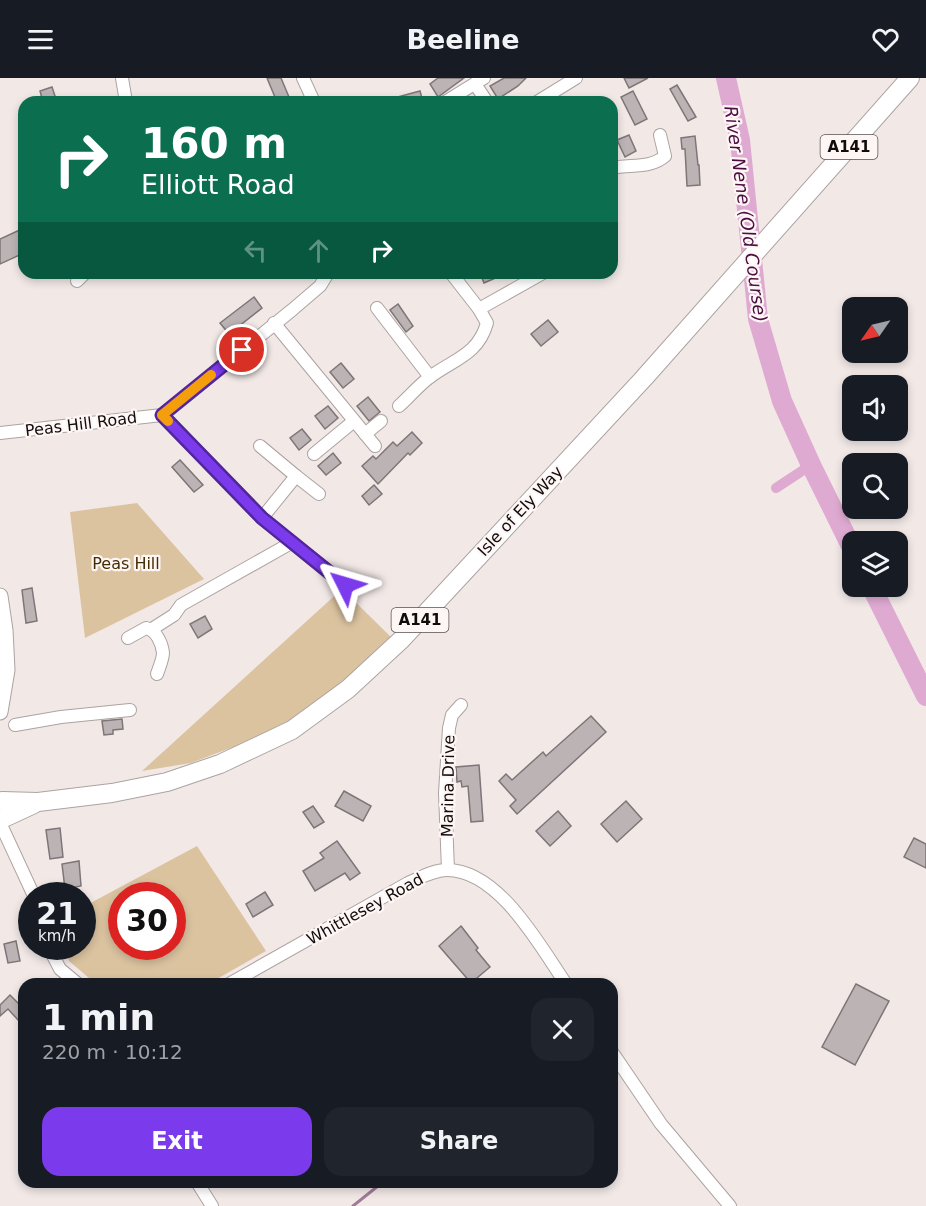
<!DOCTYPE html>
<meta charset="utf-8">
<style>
:root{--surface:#171b24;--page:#20242c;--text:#f1f3f6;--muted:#9ea1a6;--accent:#7c3aed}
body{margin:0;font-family:"DejaVu Sans",sans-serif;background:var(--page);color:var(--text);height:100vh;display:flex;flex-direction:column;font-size:22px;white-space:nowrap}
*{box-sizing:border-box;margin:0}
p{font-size:20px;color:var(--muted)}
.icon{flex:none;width:33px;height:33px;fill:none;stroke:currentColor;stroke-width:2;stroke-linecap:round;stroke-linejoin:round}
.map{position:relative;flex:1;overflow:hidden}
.details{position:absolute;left:18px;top:900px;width:600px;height:210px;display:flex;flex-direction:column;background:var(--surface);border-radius:18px;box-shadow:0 3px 9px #0003}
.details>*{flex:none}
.banner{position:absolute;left:18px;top:18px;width:600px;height:183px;border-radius:18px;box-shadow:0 3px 9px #0003;background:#0b6e4f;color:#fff;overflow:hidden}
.needle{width:39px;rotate:236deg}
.tools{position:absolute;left:842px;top:219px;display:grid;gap:12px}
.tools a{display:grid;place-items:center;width:66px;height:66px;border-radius:12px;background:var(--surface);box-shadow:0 3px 9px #0003;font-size:30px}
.speed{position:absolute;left:18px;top:804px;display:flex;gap:12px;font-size:30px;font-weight:700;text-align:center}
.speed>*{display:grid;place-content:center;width:78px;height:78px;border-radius:50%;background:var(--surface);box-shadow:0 3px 9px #0003;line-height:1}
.speed small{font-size:15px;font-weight:400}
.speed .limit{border:9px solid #d22;background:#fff;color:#111}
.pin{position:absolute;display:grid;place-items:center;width:51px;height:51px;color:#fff;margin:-26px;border:3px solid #fff;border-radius:50%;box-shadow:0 2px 6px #0007}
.me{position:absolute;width:66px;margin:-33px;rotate:310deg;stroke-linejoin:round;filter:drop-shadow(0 0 4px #0008)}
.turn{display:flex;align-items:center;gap:21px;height:126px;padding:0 24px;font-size:27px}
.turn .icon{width:78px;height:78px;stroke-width:2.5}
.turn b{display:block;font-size:42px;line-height:51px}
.lanes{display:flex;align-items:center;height:57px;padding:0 24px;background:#0003;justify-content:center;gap:30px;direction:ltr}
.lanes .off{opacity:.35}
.round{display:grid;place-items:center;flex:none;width:63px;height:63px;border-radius:18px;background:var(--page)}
.headline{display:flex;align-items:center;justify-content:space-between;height:102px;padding:0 24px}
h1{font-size:36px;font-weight:600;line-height:45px}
.button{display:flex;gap:12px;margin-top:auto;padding:12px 24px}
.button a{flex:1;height:69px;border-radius:18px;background:var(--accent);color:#fff;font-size:24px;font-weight:600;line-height:69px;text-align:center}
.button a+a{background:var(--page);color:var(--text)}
header{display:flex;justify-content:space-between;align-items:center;height:78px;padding:0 24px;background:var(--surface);font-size:27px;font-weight:600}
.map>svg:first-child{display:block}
</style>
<header><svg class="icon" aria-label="menu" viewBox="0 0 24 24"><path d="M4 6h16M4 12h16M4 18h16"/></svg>Beeline<svg class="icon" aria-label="heart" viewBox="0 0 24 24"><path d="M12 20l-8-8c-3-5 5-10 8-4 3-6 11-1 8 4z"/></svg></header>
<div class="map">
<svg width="926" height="1128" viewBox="0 0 926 1128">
<rect width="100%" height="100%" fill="#f2e9e7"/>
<!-- green -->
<g fill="#dbc3a0" fill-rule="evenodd">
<path d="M137,425L204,501L85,560L70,434Z"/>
<path d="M342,511L391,559L336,609L288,643L241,666L191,685L142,693Z"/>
<path d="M197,768L266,873L208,906H96L69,883L64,869L82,868L83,829ZM122,818H172V868H122Z"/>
</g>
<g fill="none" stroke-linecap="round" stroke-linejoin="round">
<!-- stream -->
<path stroke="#a17b97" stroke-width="3" d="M353,1128L383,1104"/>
<!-- canal -->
<path stroke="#dfaad2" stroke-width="10" d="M776,410L811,387"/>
<!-- river -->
<g stroke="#dfaad2" stroke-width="20">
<path d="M726,0L740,62L758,241L782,323L811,387L852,470"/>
<path d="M871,508L926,618"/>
</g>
</g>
<!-- building -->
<g fill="#bcb3b5" stroke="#7d7577" stroke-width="1.5">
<path d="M267,0H281L289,19L277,24Z"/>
<path d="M438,0H464L438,19L430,6Z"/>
<path d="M504,0H526L518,8L498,21L490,8Z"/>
<path d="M624,0H648L629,10Z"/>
<path d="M677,7L696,39L688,43L670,11Z"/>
<path d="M52,9L57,24H43L40,13Z"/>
<path d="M420,13L423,24H390V21Z"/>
<path d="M633,13L647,41L635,47L621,19Z"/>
<path d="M629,57L636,73L625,79L617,62Z"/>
<path d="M695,58L698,87H699L700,107L687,108L685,71H682L681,60Z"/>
<path d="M24,150V175L0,186V161Z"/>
<path d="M480,195H507L484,205Z"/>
<path d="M254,219L262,230L229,256L220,245Z"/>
<path d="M398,226L413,248L406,254L390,232Z"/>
<path d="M548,242L558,254L541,268L531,256Z"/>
<path d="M341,285L354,301L343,310L330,294Z"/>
<path d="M368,319L380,334L369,343L357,328Z"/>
<path d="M328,328L338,340L325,351L315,338Z"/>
<path d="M302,351L311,362L299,372L290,360Z"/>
<path d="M412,354L422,365L410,377L408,375L378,406L362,388L373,378L376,381L393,364L397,368Z"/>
<path d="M333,375L341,385L326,397L318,388Z"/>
<path d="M180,382L203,407L194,414L172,389Z"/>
<path d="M374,407L382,416L369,427L362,418Z"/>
<path d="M32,510L37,543L26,545L22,512Z"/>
<path d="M205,538L212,551L198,560L190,546Z"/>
<path d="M591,638L606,654L517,736L510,728L516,722L499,703L506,696L512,702L543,674L546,678Z"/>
<path d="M122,641L123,651L113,652V656L104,657L102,643Z"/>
<path d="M479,687L483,743L471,744L468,708L462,709L461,703L457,704L456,689Z"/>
<path d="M344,713L371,728L363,743L335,728Z"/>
<path d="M626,723L642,741L617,764L601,746Z"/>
<path d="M313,728L324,744L314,750L303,734Z"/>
<path d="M558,733L571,748L550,768L536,753Z"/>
<path d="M60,750L63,779L50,781L46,752Z"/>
<path d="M914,760L926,766V790L904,779Z"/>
<path d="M337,763L360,795L350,802L345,795L315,813L303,793L324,780L320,775Z"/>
<path d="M79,783L81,808L65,811L62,786Z"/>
<path d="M265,814L273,827L253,839L246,826Z"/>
<path d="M461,848L478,870L476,872L490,889L471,905L439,868Z"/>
<path d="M16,863L20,883L8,885L4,866Z"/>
<path d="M856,906L889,923L855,987L822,969Z"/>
<path d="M10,917L24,931V938L19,943L8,931L0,938V927Z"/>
</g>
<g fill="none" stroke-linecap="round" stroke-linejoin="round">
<!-- minor casing -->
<g stroke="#aca3a2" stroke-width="14">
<g id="minor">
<path d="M122,0L126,24"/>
<path d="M303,0L314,24"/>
<path d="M475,6L487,24"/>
<path d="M445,24L484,0"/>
<path d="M537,24L576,0"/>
<path d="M612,90C631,86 650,91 665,78L660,57"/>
<path d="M451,195L479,231L543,195"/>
<path d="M77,203L85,195"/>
<path d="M377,230L430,299"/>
<path d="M274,245L375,368"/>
<path d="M399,328C409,319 419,307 430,299C454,281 478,277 487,245L479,231"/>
<path d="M162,337L292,232L320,208L328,195"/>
<path d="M0,355L162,337L262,440L345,508"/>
<path d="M365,356L381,343"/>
<path d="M260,368L296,398L262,440"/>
<path d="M314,376L354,343"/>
<path d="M296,398L319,416"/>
<path d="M152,551L174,537L181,527L291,465"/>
<path d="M128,560L146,550C156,552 162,565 163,575C163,581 159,590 157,596"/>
<path d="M15,647L61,639L130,632"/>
<path d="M2,749L34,818"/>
<path d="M448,792L445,715L449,650L452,637L461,627"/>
<path d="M48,868L60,891L78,906"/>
<path d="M229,906L408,805C420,800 433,792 447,792C499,792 540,868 566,906"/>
<path d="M612,974L661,1046L730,1128"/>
<path d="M197,1104L212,1128"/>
</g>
</g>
<!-- major casing -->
<g stroke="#aca3a2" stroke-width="17">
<path id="major" d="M0,518L5,552L7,592L0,634"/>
</g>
<!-- highway casing -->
<g stroke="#aca3a2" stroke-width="20">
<g id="highway">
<path d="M2,723L38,724L112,715L167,704L220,686L292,652L348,611L401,562L644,300L910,0"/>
<path d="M6,739L34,726"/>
</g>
</g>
<!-- minor -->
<use href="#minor" stroke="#fff" stroke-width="12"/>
<!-- major -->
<use href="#major" stroke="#fff" stroke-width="15"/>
<!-- highway -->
<use href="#highway" stroke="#fff" stroke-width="18"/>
</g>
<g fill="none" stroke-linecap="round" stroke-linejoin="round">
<!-- route casing -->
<g stroke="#51269a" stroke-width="15">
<path id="route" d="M242,272L162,337L262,440L345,507"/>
</g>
<!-- route -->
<use href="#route" stroke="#7c3aed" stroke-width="10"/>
<!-- slow -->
<path stroke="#f59e0b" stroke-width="10" d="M168,343L162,337L211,297"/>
</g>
<g text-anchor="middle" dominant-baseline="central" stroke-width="4.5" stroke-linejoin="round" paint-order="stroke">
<!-- shield labels -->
<g fill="#fef6f5" stroke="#575252" stroke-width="1.5">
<rect x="820.5" y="57" width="57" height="24" rx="4.5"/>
<rect x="391.5" y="530" width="57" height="24" rx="4.5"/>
</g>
<g font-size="15" font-weight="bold" fill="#100c0c">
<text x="849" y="69">A141</text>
<text x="420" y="542">A141</text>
</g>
<!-- street labels -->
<g font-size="16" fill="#100c0c" stroke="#fef6f5">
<text transform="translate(81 346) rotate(-7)">Peas Hill Road</text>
<text transform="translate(520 433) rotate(-47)">Isle of Ely Way</text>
<text transform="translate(448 708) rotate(-89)">Marina Drive</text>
<text transform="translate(365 831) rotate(-29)">Whittlesey Road</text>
</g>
<!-- park labels -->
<g font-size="16" fill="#432c00" stroke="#fef6f5">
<text x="126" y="485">Peas Hill</text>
</g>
<!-- water labels -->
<g font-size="18" font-style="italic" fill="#4b0e41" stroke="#fef6f5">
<text transform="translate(746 136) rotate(82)">River Nene (Old Course)</text>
</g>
</g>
</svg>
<div class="tools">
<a><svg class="needle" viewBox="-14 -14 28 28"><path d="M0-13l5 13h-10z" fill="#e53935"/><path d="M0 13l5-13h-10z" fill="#9ea1a6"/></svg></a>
<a><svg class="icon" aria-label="sound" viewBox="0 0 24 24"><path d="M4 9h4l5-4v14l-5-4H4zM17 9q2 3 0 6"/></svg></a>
<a><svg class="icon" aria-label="search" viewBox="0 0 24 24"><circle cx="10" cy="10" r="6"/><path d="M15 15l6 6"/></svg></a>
<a><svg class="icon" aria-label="layers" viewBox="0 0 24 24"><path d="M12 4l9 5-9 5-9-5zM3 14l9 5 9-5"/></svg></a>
</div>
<div class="speed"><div>21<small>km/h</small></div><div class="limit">30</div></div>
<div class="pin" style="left:242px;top:272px;background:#d93025"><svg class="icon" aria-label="arrive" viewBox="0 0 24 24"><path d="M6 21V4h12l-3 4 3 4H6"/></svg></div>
<svg class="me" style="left:345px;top:507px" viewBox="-20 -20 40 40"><path d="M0-17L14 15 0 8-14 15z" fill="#7c3aed" stroke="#fff" stroke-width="4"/></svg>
<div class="banner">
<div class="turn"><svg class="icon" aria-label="right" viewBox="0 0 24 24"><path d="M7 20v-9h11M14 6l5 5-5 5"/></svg><div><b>160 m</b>Elliott Road</div></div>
<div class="lanes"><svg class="icon off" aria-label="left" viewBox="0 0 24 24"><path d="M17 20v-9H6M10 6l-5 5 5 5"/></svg><svg class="icon off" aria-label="ahead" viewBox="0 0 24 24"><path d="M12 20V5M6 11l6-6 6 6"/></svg><svg class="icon" aria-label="right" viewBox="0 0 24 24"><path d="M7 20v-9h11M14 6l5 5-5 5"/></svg></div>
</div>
<section class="details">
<div class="headline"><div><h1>1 min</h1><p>220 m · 10:12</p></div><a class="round"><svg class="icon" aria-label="close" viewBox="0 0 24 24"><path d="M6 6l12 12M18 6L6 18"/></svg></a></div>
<div class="button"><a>Exit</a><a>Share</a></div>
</section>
</div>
